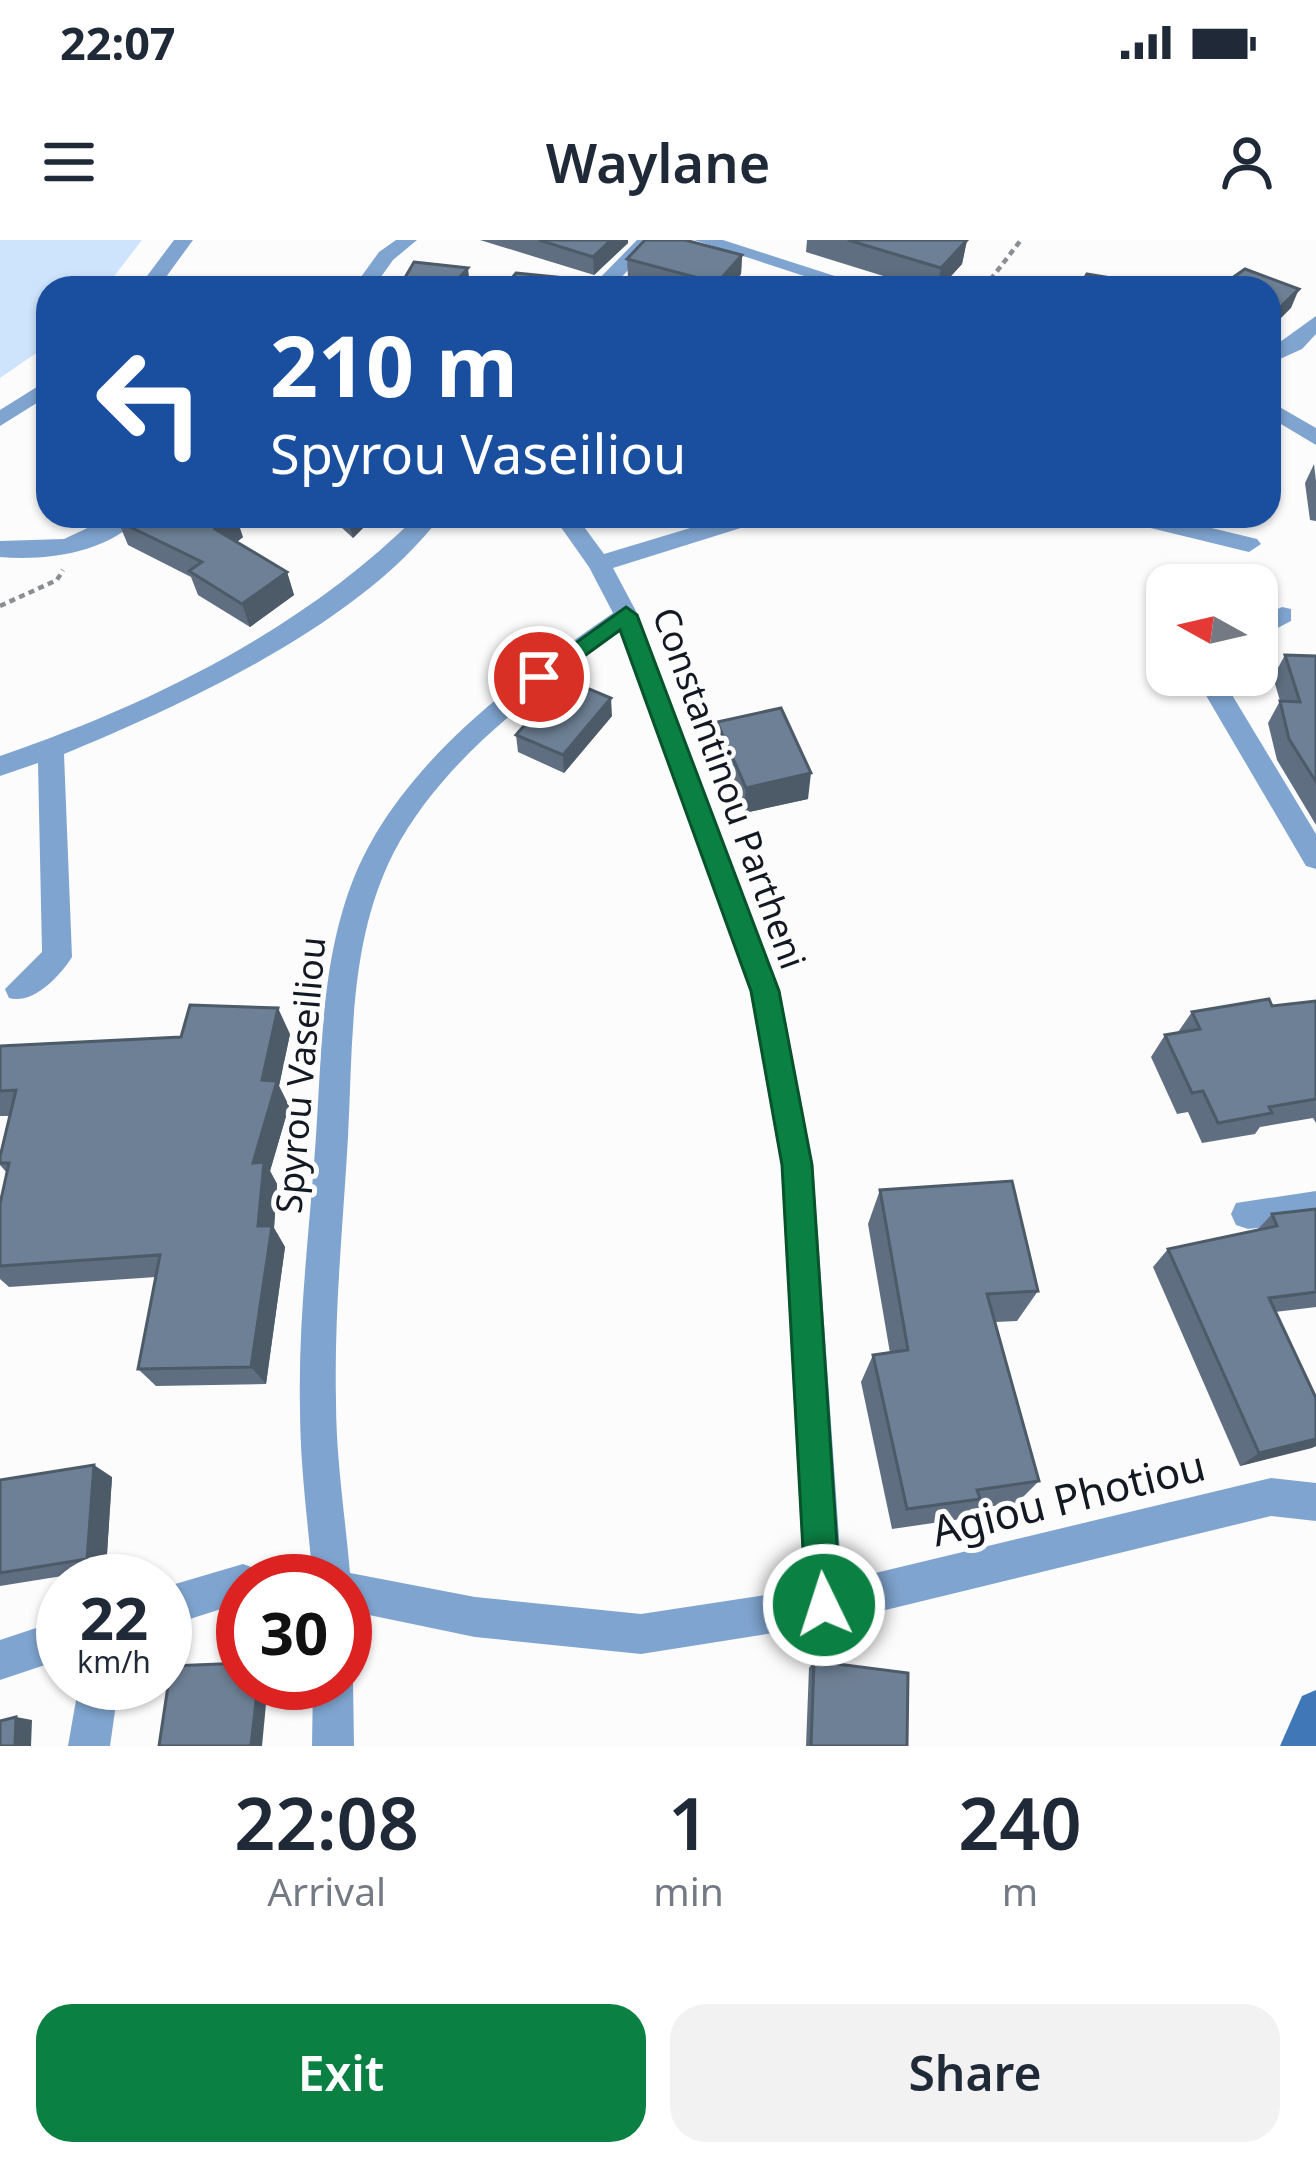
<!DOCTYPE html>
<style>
:root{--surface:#fff;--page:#f2f2f3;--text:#1f2937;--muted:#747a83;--accent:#0b8043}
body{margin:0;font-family:"Noto Sans",sans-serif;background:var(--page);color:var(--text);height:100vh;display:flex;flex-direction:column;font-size:45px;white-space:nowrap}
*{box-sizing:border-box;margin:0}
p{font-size:39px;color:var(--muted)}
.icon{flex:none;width:66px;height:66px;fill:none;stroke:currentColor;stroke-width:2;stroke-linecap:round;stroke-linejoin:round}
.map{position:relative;height:1506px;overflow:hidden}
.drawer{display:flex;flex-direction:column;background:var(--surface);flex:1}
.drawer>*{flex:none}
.top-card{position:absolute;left:36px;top:36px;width:1245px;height:252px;border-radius:36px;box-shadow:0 3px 9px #0004;background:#1a4fa0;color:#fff;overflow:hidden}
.needle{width:78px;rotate:278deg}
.controls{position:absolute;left:1146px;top:324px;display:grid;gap:24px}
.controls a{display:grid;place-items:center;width:132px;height:132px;border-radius:24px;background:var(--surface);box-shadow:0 3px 9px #0004;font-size:60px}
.speed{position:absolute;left:36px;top:1314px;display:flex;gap:24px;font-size:60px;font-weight:700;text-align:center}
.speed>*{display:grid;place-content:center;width:156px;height:156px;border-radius:50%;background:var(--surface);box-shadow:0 3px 9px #0004;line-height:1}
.speed small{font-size:30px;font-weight:400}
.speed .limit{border:18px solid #d22;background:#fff;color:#111}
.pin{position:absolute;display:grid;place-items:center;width:102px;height:102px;color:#fff;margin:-51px;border:6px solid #fff;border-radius:50%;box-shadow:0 3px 12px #0007}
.me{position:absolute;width:132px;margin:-66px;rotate:356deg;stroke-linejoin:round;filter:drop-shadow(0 0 9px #0008)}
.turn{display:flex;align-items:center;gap:42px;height:252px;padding:0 36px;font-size:54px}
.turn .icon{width:156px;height:156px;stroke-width:2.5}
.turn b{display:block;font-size:84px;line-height:102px}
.eta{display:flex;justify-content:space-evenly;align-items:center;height:204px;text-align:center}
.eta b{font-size:72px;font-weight:600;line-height:84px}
.button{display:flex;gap:24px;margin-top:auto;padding:24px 36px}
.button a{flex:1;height:138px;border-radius:36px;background:var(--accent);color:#fff;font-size:48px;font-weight:600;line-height:138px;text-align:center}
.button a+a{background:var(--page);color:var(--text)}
.status{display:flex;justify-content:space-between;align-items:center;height:84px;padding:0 60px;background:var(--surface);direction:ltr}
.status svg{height:33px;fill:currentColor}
header{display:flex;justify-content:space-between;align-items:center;height:156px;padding:0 36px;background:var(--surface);font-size:54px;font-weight:600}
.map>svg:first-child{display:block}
</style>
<div class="status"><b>22:07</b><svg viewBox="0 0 49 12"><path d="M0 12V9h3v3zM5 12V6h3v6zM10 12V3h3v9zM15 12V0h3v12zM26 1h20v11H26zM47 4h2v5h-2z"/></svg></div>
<header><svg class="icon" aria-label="menu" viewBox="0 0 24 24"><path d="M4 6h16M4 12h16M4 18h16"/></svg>Waylane<svg class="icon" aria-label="person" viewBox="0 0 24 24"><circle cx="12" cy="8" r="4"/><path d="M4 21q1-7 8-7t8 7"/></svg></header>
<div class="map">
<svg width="1316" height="1506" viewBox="0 0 1316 1506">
<rect width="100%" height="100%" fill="#fcfcfc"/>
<!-- green -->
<path fill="#cee4fd" d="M0,0H142L105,48H48V105L0,138Z"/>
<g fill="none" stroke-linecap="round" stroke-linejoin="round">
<!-- path -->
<g stroke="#8a8d92" stroke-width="4.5" stroke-dasharray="6 4.5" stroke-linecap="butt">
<path d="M984,48L1021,0"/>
<path d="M0,366L57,340L63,330"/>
</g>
<!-- street -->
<g fill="#7fa4cf" fill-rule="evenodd">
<path d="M174,0H193L158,48H138Z"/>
<path d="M396,0H417L393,20L373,48H353L379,12Z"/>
<path d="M637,0H657L611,48H590Z"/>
<path d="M694,0H723L872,48H841Z"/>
<path d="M1316,76V94L1302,109L1269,124V110Z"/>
<path d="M48,140V156L0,186V170Z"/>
<path d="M1269,161L1316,188V205L1269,177Z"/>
<path d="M113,276H141C108,313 47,321 0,317V301L64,299Z"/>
<path d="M417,276H441C361,383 186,464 64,514L72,717C60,736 33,765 9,758L5,749L42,712L38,523L0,536V516C152,464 302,390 417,276Z"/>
<path d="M553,276H576L604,314L730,276H766L763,281L613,328L638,375L780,751L813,925L842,1341L1271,1238L1316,1243V1281L1271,1276L824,1385L641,1414L475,1397L345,1370V1341H313C308,1283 300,1226 300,1168C298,1077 310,987 316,896C323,794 321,686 375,595C432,500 524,435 613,373L589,327ZM620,392L750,751L781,925L804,1349L641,1374L475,1357L350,1333C345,1275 336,1218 336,1161C334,1072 343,985 348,897C353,801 349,700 394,612C443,519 536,452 620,392Z"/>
<path d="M1119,276H1162L1257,299L1261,304L1249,312L1122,281Z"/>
<path d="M1282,367L1291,369V381L1257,399V379Z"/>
<path d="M1194,435H1220L1316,594V629L1306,626Z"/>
<path d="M1316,951V981L1248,989L1236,985L1231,974L1236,963Z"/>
<path d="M243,1324L257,1329L262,1341H243V1362L165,1387V1347Z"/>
<path d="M63,1379V1419L0,1440V1400Z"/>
<path d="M345,1428L353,1443L354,1506H312L313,1443H345Z"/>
<path d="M79,1443H119L110,1506H68Z"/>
</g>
<!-- secondary -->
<path fill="#4078b7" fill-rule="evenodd" d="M1316,1450V1506H1280L1302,1456Z"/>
</g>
<!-- wall -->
<g fill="#5f6e80">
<path d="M480,0H628V3L594,35Z"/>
<path d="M807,0H967L962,24L940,48H922L806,12Z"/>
<path d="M742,15L741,34L729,48H666L628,37L627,19Z"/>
<path d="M1314,224L1316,241V281L1310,280L1305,243Z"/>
<path d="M338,276H375L353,298L341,287Z"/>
<path d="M118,281L243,297L237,302L287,332L294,355L250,387L198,355L191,337L128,305Z"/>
<path d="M1285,415L1316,416V585L1277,520L1268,483L1280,461L1273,437Z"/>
<path d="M612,476L564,533L518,512L516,495Z"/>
<path d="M717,482L808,559L744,573L716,508Z"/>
<path d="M1316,761V883L1313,878L1260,887L1255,894L1202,903L1188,872L1177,874L1151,817L1165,795L1178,792L1192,772L1272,766Z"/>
<path d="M290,794L279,846L289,866L270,931L277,944L274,988L285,1007L266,1144L156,1146L138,1129L156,1037L9,1047L0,1039V964L7,933L0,925V917L10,876H0V806Z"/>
<path d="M880,950L1038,1051L1017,1081L995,1082L1039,1241L1017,1263L971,1269L961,1279L892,1289L861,1142L873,1115L890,1113L868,984Z"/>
<path d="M1316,969V1067L1275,1072L1316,1158V1206L1240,1226L1153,1027L1168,1009L1256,991L1272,974Z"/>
<path d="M112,1237L106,1329L0,1346V1240Z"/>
<path d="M814,1421L907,1506H806L809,1428Z"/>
</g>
<!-- shaded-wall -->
<g fill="#4d5a68">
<path d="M611,0H628V3L594,35L593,17Z"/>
<path d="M967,0L962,24L940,48H937L941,28Z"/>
<path d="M742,15L741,34L729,48H716L717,43Z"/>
<path d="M468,28L470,46L469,48H450Z"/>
<path d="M1299,49L1291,68L1269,90L1273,74Z"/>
<path d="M232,276H236L243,297L223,313L215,289Z"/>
<path d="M352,276H375L353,298L348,279Z"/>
<path d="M287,332L294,355L250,387L242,364Z"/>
<path d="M611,458L612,476L564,533L563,515Z"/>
<path d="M811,533L808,559L744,573L746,548Z"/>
<path d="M278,768L290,794L279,846L289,866L270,931L277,944L274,988L285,1007L266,1144L251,1127L258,986L253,923L262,840Z"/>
<path d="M1316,1199V1206L1312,1208L1240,1226L1259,1213Z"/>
<path d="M94,1225L112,1237L106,1329L87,1319Z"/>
<path d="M258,1443H268L262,1506H251Z"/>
<path d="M16,1477L32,1480L31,1506H15Z"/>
</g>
<!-- building -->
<g fill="#6e8095" stroke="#4d5a68" stroke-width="3">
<path d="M539,0H611L593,17Z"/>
<path d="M645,0H685L742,15L717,43L627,19Z"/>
<path d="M848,0H967L941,28Z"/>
<path d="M414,22L468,28L450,48H399Z"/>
<path d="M1245,29L1299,49L1273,74L1269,73V48H1218Z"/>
<path d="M516,33L566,38L559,48H504Z"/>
<path d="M1087,34L1171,48H1079Z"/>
<path d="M125,276H232L215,289L287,332L242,364L189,331L202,322L118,281Z"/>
<path d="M1285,415L1316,416V542L1289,499L1280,461L1300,462Z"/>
<path d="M565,439L611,458L563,515L516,495Z"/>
<path d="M781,468L811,533L746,548L717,482Z"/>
<path d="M1269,759L1272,766L1316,761V859L1269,867L1272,873L1218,883L1203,851L1192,853L1165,795L1200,789L1192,772Z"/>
<path d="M190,765L278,768L262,840L277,841L253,923L264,922L258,986H272L251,1127L138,1129L160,1015L0,1026V964L9,923H0V917L16,850L0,851V806L181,797Z"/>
<path d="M1012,941L1038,1051L987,1054L1039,1241L977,1250L980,1259L907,1269L873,1115L908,1110L880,950Z"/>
<path d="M1316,969V1052L1269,1058L1316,1158V1199L1259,1213L1168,1009L1277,986L1272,974Z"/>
<path d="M94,1225L87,1319L0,1333V1240Z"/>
<path d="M814,1421L908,1433L907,1506H811Z"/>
<path d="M243,1423V1443H258L251,1506H159L171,1426Z"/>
<path d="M16,1477L15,1506H0V1481Z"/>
</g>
<!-- route -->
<path fill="#0b8043" stroke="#07532c" stroke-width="3" d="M626,367L637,375L779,751L812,925L841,1365L836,1378L824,1383L811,1378L806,1365L782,925L751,751L620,390L547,443H531L528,437Z"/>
<g text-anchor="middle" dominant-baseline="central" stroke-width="10" stroke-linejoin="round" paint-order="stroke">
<!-- street labels -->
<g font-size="36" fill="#121922" stroke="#fcfcfc">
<text transform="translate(730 548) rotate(70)">Constantinou Partheni</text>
<text transform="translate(300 835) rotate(-85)">Spyrou Vaseiliou</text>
</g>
<!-- near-street labels -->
<g font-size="42" fill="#121922" stroke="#fcfcfc">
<text transform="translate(1068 1257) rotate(-14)">Agiou Photiou</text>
</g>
</g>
</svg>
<div class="controls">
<a><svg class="needle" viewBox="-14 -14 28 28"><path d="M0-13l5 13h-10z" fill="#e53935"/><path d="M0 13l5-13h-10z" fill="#747a83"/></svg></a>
</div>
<div class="speed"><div>22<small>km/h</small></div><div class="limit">30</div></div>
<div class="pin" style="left:539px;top:437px;background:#d93025"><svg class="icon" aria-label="arrive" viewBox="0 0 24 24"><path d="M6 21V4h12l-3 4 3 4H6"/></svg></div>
<svg class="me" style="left:824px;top:1365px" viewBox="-20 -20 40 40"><circle r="17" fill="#0b8043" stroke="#fff" stroke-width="3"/><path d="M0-11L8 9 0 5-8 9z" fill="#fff"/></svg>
<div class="top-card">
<div class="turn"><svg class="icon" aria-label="left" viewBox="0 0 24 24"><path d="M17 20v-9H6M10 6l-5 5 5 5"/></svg><div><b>210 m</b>Spyrou Vaseiliou</div></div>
</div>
</div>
<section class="drawer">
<div class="eta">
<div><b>22:08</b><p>Arrival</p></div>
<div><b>1</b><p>min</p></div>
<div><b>240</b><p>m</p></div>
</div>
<div class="button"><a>Exit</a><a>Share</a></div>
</section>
